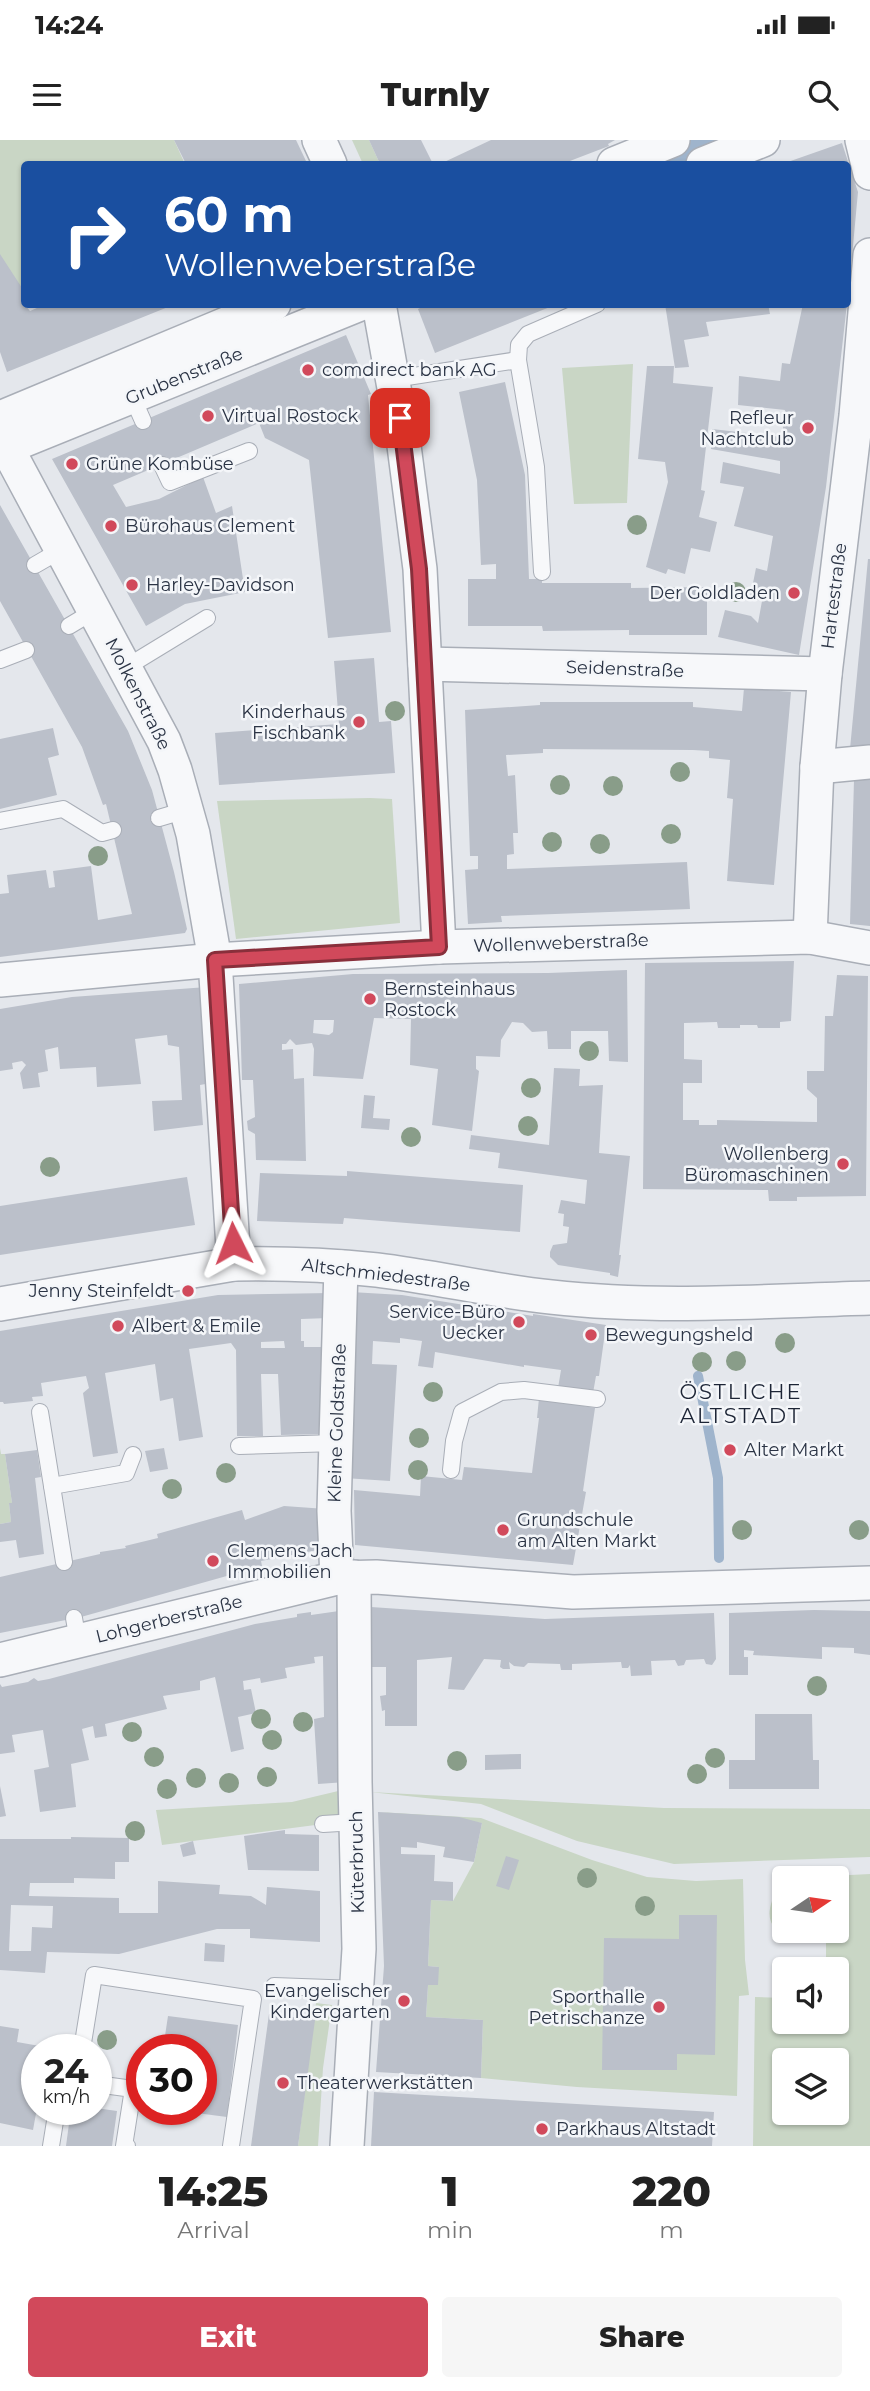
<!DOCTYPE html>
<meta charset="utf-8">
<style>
:root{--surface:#fff;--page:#f6f6f6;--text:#222;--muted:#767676;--accent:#d1495b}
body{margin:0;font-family:Montserrat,sans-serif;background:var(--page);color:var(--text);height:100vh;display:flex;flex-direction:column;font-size:26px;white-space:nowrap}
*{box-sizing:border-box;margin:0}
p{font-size:23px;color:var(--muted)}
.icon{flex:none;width:38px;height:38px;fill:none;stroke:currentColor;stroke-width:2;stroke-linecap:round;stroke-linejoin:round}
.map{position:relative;height:2006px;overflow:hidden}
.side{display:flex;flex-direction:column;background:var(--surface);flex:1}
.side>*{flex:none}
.top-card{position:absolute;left:21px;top:21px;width:830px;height:147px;border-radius:7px;box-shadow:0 2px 5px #0004;background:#1a4fa0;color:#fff;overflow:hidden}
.needle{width:46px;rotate:77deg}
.controls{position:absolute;left:772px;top:1726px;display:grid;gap:14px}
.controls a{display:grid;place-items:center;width:77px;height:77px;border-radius:7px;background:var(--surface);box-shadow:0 2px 5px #0004;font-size:35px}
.speed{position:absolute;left:21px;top:1894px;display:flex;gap:14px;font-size:35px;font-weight:700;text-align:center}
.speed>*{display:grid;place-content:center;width:91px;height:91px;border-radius:50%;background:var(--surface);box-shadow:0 2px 5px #0004;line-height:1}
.speed small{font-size:18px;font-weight:400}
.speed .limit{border:10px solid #d22;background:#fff;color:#111}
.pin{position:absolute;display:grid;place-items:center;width:60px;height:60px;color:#fff;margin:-30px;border-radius:14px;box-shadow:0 4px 10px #0006}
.me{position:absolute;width:77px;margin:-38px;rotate:357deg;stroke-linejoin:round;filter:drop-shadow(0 0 5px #0008)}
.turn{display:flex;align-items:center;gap:24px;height:147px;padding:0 28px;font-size:32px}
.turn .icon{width:91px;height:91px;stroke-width:2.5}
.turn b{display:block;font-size:49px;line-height:60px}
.eta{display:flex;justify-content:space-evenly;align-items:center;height:119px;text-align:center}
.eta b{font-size:42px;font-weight:800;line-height:49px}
.cta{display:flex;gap:14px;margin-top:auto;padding:14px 28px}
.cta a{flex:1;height:80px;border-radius:7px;background:var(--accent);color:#fff;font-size:28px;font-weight:800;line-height:80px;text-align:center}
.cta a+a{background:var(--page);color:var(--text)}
.status{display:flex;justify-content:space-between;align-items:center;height:49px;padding:0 35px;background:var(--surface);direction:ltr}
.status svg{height:19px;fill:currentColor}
header{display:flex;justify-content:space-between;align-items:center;height:91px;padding:0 28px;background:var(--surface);font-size:32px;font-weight:800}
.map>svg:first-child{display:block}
</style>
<div class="status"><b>14:24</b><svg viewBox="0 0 49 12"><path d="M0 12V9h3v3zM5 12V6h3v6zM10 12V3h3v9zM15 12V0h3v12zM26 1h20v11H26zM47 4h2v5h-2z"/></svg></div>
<header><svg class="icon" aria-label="menu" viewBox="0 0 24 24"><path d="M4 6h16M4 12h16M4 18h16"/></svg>Turnly<svg class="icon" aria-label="search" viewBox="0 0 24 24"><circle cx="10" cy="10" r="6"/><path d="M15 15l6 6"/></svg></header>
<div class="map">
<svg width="870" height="2006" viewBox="0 0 870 2006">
<rect width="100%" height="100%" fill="#e4e7ec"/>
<!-- green -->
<g fill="#c9d6c5" fill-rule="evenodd">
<path d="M0,0H174L185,24H24V162L0,115Z"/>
<path d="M352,0H369L380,24H363Z"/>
<path d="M633,224L627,363L574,364L562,228Z"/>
<path d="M370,658L392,659L400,783L236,799L217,661Z"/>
<path d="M0,1308L1,1314H5L12,1363H9L11,1382L0,1384Z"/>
<path d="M355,1647L356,1682L323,1684L162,1705L156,1670L292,1662Z"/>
<path d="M370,1652L664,1668L870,1669V1717L674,1724L577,1701L481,1664Z"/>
<path d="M378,1672L481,1678L592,1720L647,1737L696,1741L743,1739L745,1820L749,1855L739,1856L737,1956L577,1947L481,1938L483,1880L426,1877L428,1845L439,1827L428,1826L431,1760L453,1761L474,1722L482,1683Z"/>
<path d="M870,1734V2006H753L755,1857L784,1858V1881H836V1829H826V1801C804,1798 761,1800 771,1764C774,1754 779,1751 780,1738H784V1790H836V1738H791ZM784,1920H836V1972H784Z"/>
<path d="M316,1863L332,1865L323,1928L318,2006H298Z"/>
</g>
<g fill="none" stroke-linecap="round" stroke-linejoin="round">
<!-- stream -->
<path stroke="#9fb4cc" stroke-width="10" d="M698,1236L718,1338L719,1418"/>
<!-- canal -->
<path stroke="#9fb4cc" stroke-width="33" d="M665,24L724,0"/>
</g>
<!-- building -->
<g fill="#bbc0ca" fill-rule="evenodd">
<path d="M174,0H296L306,21L298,24H186Z"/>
<path d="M369,0H421L433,24H380Z"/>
<path d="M491,0H615L608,4L609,6L562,24H440Z"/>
<path d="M842,3L858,52L849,149H847V24H782Z"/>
<path d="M0,114L24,151L21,155L24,164L30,171L46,164L173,165L7,232L0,212Z"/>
<path d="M429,164H555V165L435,213L418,169Z"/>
<path d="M665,164H768L770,174L706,182L709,196L684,200L689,227L675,228Z"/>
<path d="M803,164H847L826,347L799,515L718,497L725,470L751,476L758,483L762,461L750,458L756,428L767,431L773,396L734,386L744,347L720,343L723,322L780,334V321L711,309L712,289L782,297L785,270L738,265L739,236L780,241L782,223L790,224Z"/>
<path d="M346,195L371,254L368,255L391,492L328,498L309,320L265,298L259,283L113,345L126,367L159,359L203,337L216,373L232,366L245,452L185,464L146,486L52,319Z"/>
<path d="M647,226H674L673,243L713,247L701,350L705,351L699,377L717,382L710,412L691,408L685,434L668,429L666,434L646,427L668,342L665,322L638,319Z"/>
<path d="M505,242L525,335L529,439H542V443H631V448L707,447V495H629V490L543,491L542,486H468V439H496V424L481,425L477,340L459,252Z"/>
<path d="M0,365L128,591L152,650L174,732L187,789L185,793L0,817V754L9,753L7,735L46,730L49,748L55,747L53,731L91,726L98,780L132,774L106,664L103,665L82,607L0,461Z"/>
<path d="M868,419H870V610L850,609Z"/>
<path d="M374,518L379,582L391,581L395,633L219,645L215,593L339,584L334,521Z"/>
<path d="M744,548L791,552L774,745L727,741L733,659L727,658L730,620L709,618V611L693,610L543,609V613L506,615L508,636L515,635L518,693H513L514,714L507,715V729L687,722L690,769L501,776L502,782L468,784L465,730L478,729V716H470L465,570L540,565V562H693V567L742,571Z"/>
<path d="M53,588L59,615L48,618L57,655L0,669V599Z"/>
<path d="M870,638V786L850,784L854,640Z"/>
<path d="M794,821L791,881L780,882V888H758L757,885H740V888H718L717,882L684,883V919L702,920V943H683V980H699V985H717V980L817,982V958L807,949V931H824L825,876H833L837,835L868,836L866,1056L797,1057V1061H769L768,1050L643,1049L645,823Z"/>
<path d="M627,830L628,922L609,921L608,891H571V909H548L547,891L532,892L523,883L512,882L501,900L500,917L476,916V929L479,931L472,991L432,985L438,929L410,925L411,879L374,878L363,939L313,936L314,909L312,903L296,905L290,899L286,904H282V910L293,909L294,939L304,938L306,1021L256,1020L255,994L248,990L247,981L255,977L253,940H242L239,844L353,834L548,833ZM314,880H334L333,892L329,895L313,893Z"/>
<path d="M207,847L211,943L200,945L203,985L154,991L152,961L182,960L179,907L168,905L167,895L135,899L141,944L97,947L96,927L60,929L58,907L45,910L48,931L38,933L40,947L23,949L20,933L26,925L22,921L12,923L13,929L0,931V869L72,857Z"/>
<path d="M554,928L580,929L579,946L603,945L599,1013L630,1016L619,1115H621L618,1137L610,1135V1133L558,1125L550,1117V1112L553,1105L567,1103L569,1087L563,1086L564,1074L558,1073L561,1060L585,1064L587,1040L498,1028L500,1013L469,1009L471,995L549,1005Z"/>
<path d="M364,955L375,956L373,978L390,979L389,990L361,988Z"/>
<path d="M347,1031L523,1045L520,1092L344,1078L343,1084L257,1081L260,1033L347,1036Z"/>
<path d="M187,1037L195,1085L0,1115V1066Z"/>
<path d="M351,1152L402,1155L533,1176V1174L606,1185L599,1236H596L593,1253L558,1248L561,1230L524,1225V1227L435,1212L433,1228L418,1226L422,1201L400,1198V1203L373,1201L372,1224L397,1225L390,1341L344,1338Z"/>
<path d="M330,1153L329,1178L301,1179V1201H304V1207H328L324,1294L281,1295L278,1234H261L263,1296H237L236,1210L231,1203L189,1209L203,1297L179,1301L173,1258L160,1261L155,1224L105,1233L118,1313L93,1317L83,1253L89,1248L86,1236L41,1243L43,1256L32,1257L33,1261L4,1264L3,1262H0V1191L218,1155ZM284,1201L285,1208H261V1202Z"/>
<path d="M539,1258L595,1268L583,1351L586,1352L573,1425L355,1405L354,1350L420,1356L421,1336L462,1340L464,1327L532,1333L539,1278H537Z"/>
<path d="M164,1308L168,1329L150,1332L145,1311Z"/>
<path d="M37,1310L41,1337L35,1338L44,1414L19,1418L16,1400L0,1402V1384L11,1382L9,1363H12L5,1314Z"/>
<path d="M284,1366L326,1369L328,1408L261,1421L262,1426L81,1477L0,1493V1437L100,1414V1412L126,1408L125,1406L158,1398L157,1394L242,1370L245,1380Z"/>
<path d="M371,1467L545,1479L714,1473L716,1519L712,1525L706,1524L704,1519L686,1520L684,1525L678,1526L675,1520L651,1521L652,1535L631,1536L630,1525L628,1528H622L621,1522L572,1524V1530H561L560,1524L528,1523L524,1527L514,1526L509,1522L510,1529H503L500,1527L501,1520L484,1519L464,1550L448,1549L452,1517L417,1520V1586H385V1570L382,1571L380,1556L386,1555V1527H369Z"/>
<path d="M346,1470V1642L318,1644L314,1579L324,1577L323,1516L314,1517L315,1523L285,1528L287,1538L261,1543L260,1538L243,1541L244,1550L251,1549L256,1573L238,1577L244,1609L231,1612L215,1537L200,1541V1550L163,1556L167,1569L105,1584L107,1596L95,1598L93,1586L82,1589L89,1620L71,1624L76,1667L40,1672L34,1630L49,1627L43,1590L12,1595L15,1612L0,1614V1544L2,1547L28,1542L34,1538L38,1541L49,1539L255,1484L297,1477V1474L311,1472V1475Z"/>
<path d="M814,1470L870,1471V1515L854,1513V1508L822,1507V1519L753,1515L754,1511L744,1510V1517H748V1535H729V1473Z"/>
<path d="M755,1574H812L813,1620H819V1649H729V1620H755Z"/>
<path d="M521,1614V1629L485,1630V1615Z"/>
<path d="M0,1646L6,1676L0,1677Z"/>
<path d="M378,1672L459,1677L482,1683L474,1722L443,1717L445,1707L417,1702V1708L401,1707V1714L435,1715L434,1741L453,1742V1761L431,1760L428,1826L439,1827L438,1845H428L426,1877L483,1880L481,1938L376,1932L384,1826Z"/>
<path d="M285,1690V1694L319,1695V1731L248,1730L244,1696Z"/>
<path d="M71,1697L129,1698V1722H115V1739L74,1738V1743H30L29,1756L119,1758V1773H158V1741L220,1745L219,1754L251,1756L266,1765L267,1747L320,1751V1802L250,1798V1789H217L119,1814L47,1812L45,1833L0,1830V1699H71ZM11,1765L53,1766L52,1788L32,1787L31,1811H9Z"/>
<path d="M193,1701L196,1714L183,1717L180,1705Z"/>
<path d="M506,1716L519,1720L509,1750L496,1746Z"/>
<path d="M679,1775H717L715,1915L677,1914V1930H602L604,1798L679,1799Z"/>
<path d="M205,1803L225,1805L224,1822L204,1821Z"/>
<path d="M269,1874L315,1880L298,2006H251Z"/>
<path d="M168,1876L238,1885L227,1977L173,1970L201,1969V1909H163Z"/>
<path d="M0,1886L19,1889L17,1902L51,1908L37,1909V1968L33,1990L0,1983Z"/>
<path d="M374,1952L714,1972L712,2006H371Z"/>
<path d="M96,1968L117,1971L112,2006H66L71,1969Z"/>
</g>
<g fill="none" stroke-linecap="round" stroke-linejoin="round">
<!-- lane casing -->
<g stroke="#a9aeb7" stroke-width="18">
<g id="lane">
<path d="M518,220L519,205L528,194L597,164"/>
<path d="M394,239L518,220L536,327L542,432"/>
<path d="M132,256L143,281"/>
<path d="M162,325L170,342L249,311"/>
<path d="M35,425L61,410"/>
<path d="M69,486L94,471"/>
<path d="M0,520L26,510"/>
<path d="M125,528L207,478"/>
<path d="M159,678L186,670"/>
<path d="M0,681L63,669L102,693L113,690"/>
<path d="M40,1272L52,1346"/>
<path d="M239,1306L336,1303"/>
<path d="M451,1330L454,1301L462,1272L501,1252L524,1250L597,1259"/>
<path d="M64,1422L52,1346L126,1333L133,1315"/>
<path d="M74,1478L78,1501"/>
<path d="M323,1684L356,1682"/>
<path d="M274,1846L356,1849"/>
<path d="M82,1909L94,1835L253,1859L231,2006"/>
<path d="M96,1944L133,1949L124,2006H127"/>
<path d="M51,2006L57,1969"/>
</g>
</g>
<!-- street casing -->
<g stroke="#a9aeb7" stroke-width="36">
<g id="street">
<path d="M319,0L330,24"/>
<path d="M862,0L870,33"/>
<path d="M614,24L673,0"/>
<path d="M703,24L763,0"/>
<path d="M379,164L403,298L420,429L439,807"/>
<path d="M0,278L274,164"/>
<path d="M0,295L164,601L175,630L193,694L215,820L234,1124"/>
<path d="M0,310L360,164"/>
<path d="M425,524L825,534"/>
<path d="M817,627L870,622"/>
<path d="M810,797L817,627L825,534L856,276L870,115"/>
<path d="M0,840L215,820L439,807L810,797L870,808"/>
<path d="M0,1164L234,1124C281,1123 330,1125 377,1130C435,1137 493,1151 551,1157C657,1169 764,1161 870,1158"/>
<path d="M337,1438L334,1371L341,1127"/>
<path d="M0,1520L337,1438L376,1437L573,1452L870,1443"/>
<path d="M347,2006L359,1809L355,1642L354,1437"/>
</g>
</g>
<!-- lane -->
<use href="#lane" stroke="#f7f8fa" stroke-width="16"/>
<!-- street -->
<use href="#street" stroke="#f7f8fa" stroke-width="33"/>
</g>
<!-- trees -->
<g fill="#899d89">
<circle cx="637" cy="385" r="10"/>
<circle cx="736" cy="452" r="10"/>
<circle cx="395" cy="571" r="10"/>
<circle cx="680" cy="632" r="10"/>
<circle cx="560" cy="645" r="10"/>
<circle cx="613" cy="646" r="10"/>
<circle cx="671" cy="694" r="10"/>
<circle cx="552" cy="702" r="10"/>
<circle cx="600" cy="704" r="10"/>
<circle cx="98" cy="716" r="10"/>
<circle cx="589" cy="911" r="10"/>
<circle cx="531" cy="948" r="10"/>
<circle cx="528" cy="986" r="10"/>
<circle cx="411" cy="997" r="10"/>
<circle cx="50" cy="1027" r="10"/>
<circle cx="785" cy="1203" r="10"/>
<circle cx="736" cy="1221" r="10"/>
<circle cx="702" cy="1222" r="10"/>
<circle cx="433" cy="1252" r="10"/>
<circle cx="419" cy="1298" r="10"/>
<circle cx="418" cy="1330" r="10"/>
<circle cx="226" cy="1333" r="10"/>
<circle cx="172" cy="1349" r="10"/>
<circle cx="742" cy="1390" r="10"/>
<circle cx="859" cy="1390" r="10"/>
<circle cx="817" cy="1546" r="10"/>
<circle cx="261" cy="1579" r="10"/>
<circle cx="303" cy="1582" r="10"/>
<circle cx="132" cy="1592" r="10"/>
<circle cx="272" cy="1600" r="10"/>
<circle cx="154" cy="1617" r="10"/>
<circle cx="715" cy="1618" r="10"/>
<circle cx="457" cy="1621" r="10"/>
<circle cx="697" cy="1634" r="10"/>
<circle cx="267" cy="1637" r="10"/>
<circle cx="196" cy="1638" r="10"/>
<circle cx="229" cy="1643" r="10"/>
<circle cx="167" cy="1649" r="10"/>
<circle cx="135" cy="1691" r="10"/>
<circle cx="587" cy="1738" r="10"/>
<circle cx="645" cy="1766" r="10"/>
<circle cx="107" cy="1900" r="10"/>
</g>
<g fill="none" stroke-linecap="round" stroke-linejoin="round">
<!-- route casing -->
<g stroke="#882f3b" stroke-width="18">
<path id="route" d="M233,1103L215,820L439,807L419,429L400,278"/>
</g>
<!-- route -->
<use href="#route" stroke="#d1495b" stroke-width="12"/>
</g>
<!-- markers -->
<g fill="#d1495b" stroke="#f4f6f9" stroke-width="2.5">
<circle cx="308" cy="230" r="7"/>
<circle cx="208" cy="276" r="7"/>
<circle cx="808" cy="288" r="7"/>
<circle cx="72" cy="324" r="7"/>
<circle cx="111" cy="386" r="7"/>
<circle cx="132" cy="445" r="7"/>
<circle cx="794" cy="453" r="7"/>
<circle cx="359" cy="582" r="7"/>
<circle cx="370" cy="859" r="7"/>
<circle cx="843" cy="1024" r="7"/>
<circle cx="188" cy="1151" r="7"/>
<circle cx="519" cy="1182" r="7"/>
<circle cx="118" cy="1186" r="7"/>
<circle cx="591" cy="1195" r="7"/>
<circle cx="730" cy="1310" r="7"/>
<circle cx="503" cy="1390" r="7"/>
<circle cx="213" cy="1421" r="7"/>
<circle cx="404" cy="1861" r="7"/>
<circle cx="659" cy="1867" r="7"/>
<circle cx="283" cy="1943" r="7"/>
<circle cx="542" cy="1989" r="7"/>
</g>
<g text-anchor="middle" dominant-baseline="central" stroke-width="5" stroke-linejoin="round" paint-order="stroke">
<!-- poi labels -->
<g font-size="18" fill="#2b3445" stroke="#f4f6f9" text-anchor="start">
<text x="322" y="230">comdirect bank AG</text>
<text x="222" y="276">Virtual Rostock</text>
<text x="794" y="278" text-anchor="end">Refleur<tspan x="794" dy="21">Nachtclub</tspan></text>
<text x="86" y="324">Grüne Kombüse</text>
<text x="125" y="386">Bürohaus Clement</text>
<text x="146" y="445">Harley-Davidson</text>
<text x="780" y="453" text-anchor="end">Der Goldladen</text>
<text x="345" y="572" text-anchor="end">Kinderhaus<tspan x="345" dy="21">Fischbank</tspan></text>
<text x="384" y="849">Bernsteinhaus<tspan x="384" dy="21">Rostock</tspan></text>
<text x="829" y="1014" text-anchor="end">Wollenberg<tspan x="829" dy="21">Büromaschinen</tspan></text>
<text x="174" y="1151" text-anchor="end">Jenny Steinfeldt</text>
<text x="505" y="1172" text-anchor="end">Service-Büro<tspan x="505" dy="21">Uecker</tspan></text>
<text x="132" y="1186">Albert &amp; Emile</text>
<text x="605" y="1195">Bewegungsheld</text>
<text x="744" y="1310">Alter Markt</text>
<text x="517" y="1380">Grundschule<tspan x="517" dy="21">am Alten Markt</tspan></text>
<text x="227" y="1411">Clemens Jach<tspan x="227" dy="21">Immobilien</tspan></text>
<text x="390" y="1851" text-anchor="end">Evangelischer<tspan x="390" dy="21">Kindergarten</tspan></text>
<text x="645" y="1857" text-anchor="end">Sporthalle<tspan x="645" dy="21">Petrischanze</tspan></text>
<text x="297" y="1943">Theaterwerkstätten</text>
<text x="556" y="1989">Parkhaus Altstadt</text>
</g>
<!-- street labels -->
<g font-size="18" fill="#2b3445" stroke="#f4f6f9">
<text transform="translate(184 236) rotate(-22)">Grubenstraße</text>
<text transform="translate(834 456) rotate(-83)">Hartestraße</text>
<text transform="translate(625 529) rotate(2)">Seidenstraße</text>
<text transform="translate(138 554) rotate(63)">Molkenstraße</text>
<text transform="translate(561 803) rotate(-2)">Wollenweberstraße</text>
<text transform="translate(386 1135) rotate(7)">Altschmiedestraße</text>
<text transform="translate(337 1283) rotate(-88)">Kleine Goldstraße</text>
<text transform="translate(169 1479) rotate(-14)">Lohgerberstraße</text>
<text transform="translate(357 1722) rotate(-91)">Küterbruch</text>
</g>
<!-- quarter labels -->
<g font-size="21" letter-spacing="2" fill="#1d2536" stroke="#f4f6f9">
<text x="741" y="1251">ÖSTLICHE<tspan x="741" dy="24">ALTSTADT</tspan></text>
</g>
</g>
</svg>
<div class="controls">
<a><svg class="needle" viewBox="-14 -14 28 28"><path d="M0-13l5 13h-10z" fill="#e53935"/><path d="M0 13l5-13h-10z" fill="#767676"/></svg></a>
<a><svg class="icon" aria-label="sound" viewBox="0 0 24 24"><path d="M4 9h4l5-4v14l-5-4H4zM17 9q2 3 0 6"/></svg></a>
<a><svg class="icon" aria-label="layers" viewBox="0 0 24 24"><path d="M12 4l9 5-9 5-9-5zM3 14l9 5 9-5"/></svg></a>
</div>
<div class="speed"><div>24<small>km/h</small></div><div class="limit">30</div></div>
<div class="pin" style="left:400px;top:278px;background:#d93025"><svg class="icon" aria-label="arrive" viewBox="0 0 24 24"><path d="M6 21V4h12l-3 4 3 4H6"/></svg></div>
<svg class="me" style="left:233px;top:1103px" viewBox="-20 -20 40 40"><path d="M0-17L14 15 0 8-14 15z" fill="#d1495b" stroke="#fff" stroke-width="4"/></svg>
<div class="top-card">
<div class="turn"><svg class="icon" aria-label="right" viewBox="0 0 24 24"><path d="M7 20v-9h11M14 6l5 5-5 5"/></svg><div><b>60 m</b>Wollenweberstraße</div></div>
</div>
</div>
<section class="side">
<div class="eta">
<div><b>14:25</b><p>Arrival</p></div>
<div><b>1</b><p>min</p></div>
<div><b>220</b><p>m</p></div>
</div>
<div class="cta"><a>Exit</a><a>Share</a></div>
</section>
